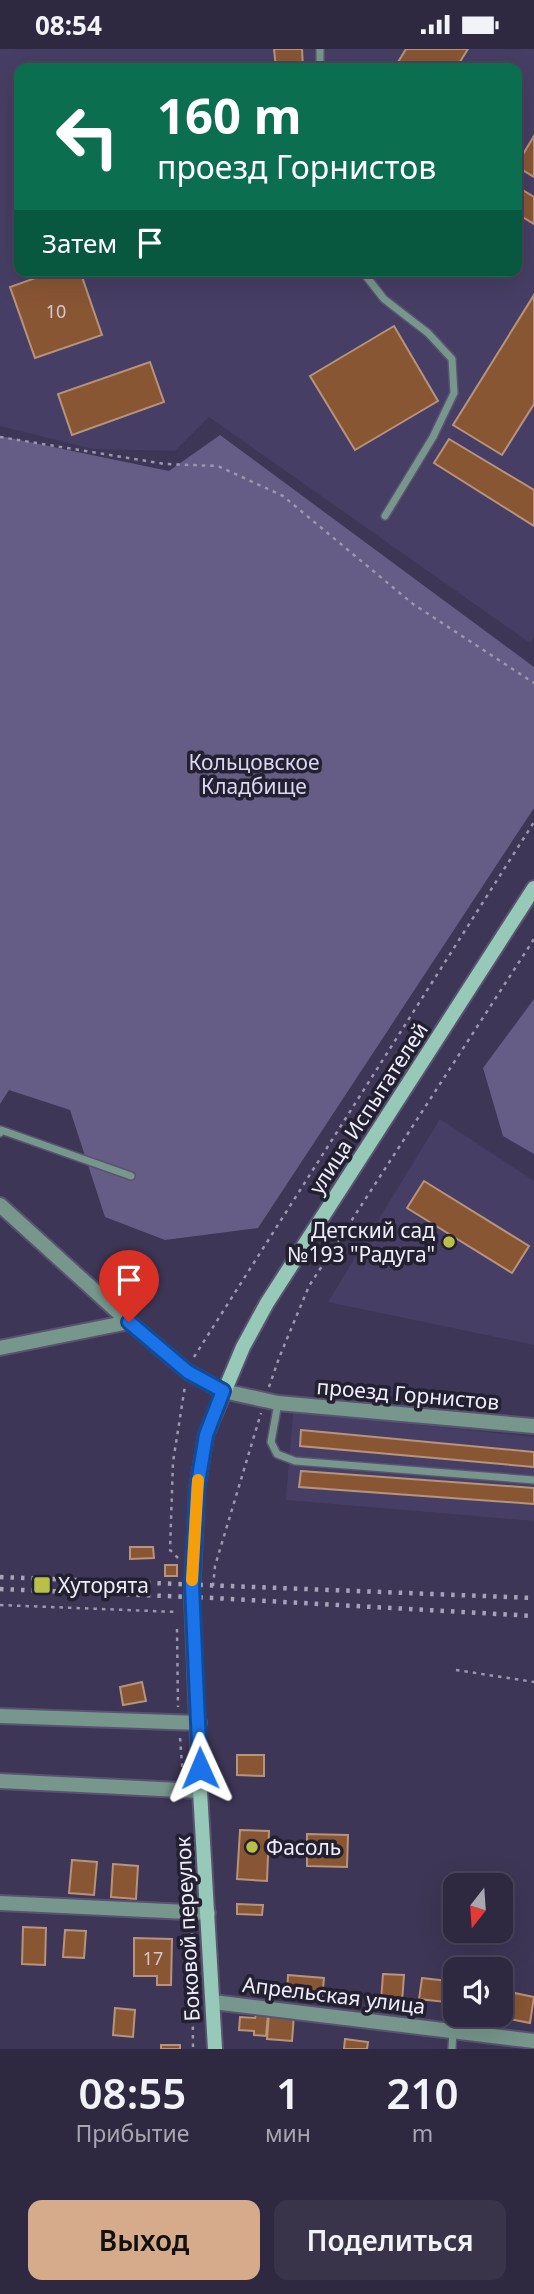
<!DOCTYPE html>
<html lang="ru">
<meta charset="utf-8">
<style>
:root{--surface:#2e2840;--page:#3a344b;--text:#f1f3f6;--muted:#a7a6b1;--line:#494459;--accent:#d6ab8b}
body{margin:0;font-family:"Noto Sans",sans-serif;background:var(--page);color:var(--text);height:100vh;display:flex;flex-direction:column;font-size:26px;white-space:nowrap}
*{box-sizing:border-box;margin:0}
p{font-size:23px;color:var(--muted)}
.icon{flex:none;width:38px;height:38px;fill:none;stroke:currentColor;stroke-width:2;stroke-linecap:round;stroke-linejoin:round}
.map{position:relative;height:2000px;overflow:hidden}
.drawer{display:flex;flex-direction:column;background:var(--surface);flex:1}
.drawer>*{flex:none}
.top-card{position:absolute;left:14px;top:14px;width:508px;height:214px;border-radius:14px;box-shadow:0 7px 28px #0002,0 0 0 2px var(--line);background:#0b6e4f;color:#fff;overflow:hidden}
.needle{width:46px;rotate:197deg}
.tools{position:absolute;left:443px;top:1824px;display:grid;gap:14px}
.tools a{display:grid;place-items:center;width:70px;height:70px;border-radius:14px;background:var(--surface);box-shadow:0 7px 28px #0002,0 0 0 2px var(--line);font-size:35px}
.pin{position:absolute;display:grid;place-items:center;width:60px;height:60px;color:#fff;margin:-72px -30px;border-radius:50% 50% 50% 0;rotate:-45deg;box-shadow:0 0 7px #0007}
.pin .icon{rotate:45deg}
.me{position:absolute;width:77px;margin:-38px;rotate:359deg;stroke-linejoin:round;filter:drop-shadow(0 0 5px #0008)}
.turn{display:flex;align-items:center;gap:24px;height:147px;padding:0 28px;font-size:32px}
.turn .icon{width:91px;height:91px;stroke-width:2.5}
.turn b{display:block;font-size:49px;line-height:60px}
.then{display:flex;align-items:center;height:66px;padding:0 28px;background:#0003;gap:14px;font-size:26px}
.eta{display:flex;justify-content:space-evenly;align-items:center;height:119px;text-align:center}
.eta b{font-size:42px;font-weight:600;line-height:49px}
.primary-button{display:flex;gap:14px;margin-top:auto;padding:14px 28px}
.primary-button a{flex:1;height:80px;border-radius:14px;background:var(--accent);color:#111;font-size:28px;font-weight:600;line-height:80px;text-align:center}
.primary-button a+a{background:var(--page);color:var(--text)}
.status{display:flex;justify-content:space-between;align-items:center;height:49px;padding:0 35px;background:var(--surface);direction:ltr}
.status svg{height:19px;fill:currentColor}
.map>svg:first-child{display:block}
</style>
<div class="status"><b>08:54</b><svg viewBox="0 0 49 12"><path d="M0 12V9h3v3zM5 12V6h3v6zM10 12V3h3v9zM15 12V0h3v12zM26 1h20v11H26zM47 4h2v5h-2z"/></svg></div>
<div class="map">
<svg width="534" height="2000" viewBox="0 0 534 2000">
<rect width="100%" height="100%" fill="#3d3656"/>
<!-- built -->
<g fill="#463e64" fill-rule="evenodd">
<path d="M0,0H534V588L530,594L209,368L175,402L93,400L0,377ZM19,19H516V222H19Z"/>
<path d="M440,1070L534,1132V1296L328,1253Z"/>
<path d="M293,1363L534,1388V1472L286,1451Z"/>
</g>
<!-- green -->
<g fill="#655d85">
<path d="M220,386L534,618V759L258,1179L165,1191L105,1168L70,1061L9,1041L0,1055V387L169,422Z"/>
<path d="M534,950V1105L503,1087L483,1019Z"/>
</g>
<!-- building -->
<g fill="#895634" stroke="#b8937c" stroke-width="2">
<path d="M274,0H302L303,19H276Z"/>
<path d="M406,0H468L456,19H398L395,18Z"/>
<path d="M534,87V128L516,117Z"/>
<path d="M516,137L534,148V175L516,164Z"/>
<path d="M55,222H80L102,286L35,309L10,238Z"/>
<path d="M534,246V355L502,406L453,376Z"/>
<path d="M394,277L438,352L355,401L310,327Z"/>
<path d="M150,313L164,353L72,386L58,345Z"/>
<path d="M449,390L534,441V477L434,414Z"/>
<path d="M424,1132L529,1197L512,1224L407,1159Z"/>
<path d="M301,1381L534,1403V1418L300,1397Z"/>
<path d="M301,1422L534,1439V1455L299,1438Z"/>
<path d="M130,1498H153L154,1509L130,1510Z"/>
<rect x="165" y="1516" width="12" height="11"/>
<path d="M142,1633L146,1652L123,1656L120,1638Z"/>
<path d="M237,1706H264V1727L237,1726Z"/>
<path d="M240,1781L269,1782L267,1832L237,1830Z"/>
<path d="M307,1785L348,1786L347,1818L307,1817Z"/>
<path d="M72,1811L97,1813L94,1846L69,1844Z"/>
<path d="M113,1815L138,1817L136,1850L111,1848Z"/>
<path d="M237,1855L263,1856L262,1866L237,1865Z"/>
<path d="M23,1878L46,1879L45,1916L22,1915Z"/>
<path d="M65,1881L86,1882L84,1909L63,1908Z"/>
<path d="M134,1889L172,1890L171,1936H157V1927H134Z"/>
<path d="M383,1925L404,1926L402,1953L381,1952Z"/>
<path d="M288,1926L324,1929L322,1950L287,1947Z"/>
<path d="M422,1929L448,1932L445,1953L419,1950Z"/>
<path d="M505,1942L534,1948L530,1974L499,1968Z"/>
<path d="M115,1959L135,1961L133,1988L113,1986Z"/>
<path d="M269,1964L294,1966L292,1992L267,1990Z"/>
<path d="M256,1965L268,1966L266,1987L254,1986V1982L239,1981L240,1968L255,1969Z"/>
<path d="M345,1990L368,1993L367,2000H344Z"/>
<rect x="161" y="1996" width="19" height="4"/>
</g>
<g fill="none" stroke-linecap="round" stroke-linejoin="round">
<!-- lane casing -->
<g stroke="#595371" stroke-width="10">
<g id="lane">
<path d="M320,0V19"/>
<path d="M362,222L384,250L428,284L452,310L454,344L433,388L385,467"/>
<path d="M0,1084L1,1081L131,1127"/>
<path d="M278,1354L271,1393L277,1405L295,1412L534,1431"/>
<path d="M452,2000L453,1982"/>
</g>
</g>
<!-- street casing -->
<g stroke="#595371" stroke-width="18">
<g id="street">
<path d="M0,1156L129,1273L188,1323L223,1342L278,1354L534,1377"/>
<path d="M0,1299L129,1273"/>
<path d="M0,1667L199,1674"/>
<path d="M0,1732L200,1742"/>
<path d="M0,1854L208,1864"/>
<path d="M213,1953L534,1992"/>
</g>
</g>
<!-- secondary casing -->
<g stroke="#595371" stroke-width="18">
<path id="secondary" d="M215,2000L200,1742L192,1548L197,1440L206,1386L243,1298L267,1254L534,839"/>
</g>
<!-- path -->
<g stroke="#9b97ae" stroke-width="2.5" stroke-dasharray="3.5 5" stroke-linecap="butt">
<path d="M0,388L165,415L218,417L283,447L413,555L534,634"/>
<path d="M194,1308L534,773"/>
<path d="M269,1338L279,1309L309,1237L534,890"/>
<path d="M178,1509L170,1501L173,1413L185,1337"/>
<path d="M213,1537L215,1517L261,1364"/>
<path d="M0,1556L177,1563"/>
<path d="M177,1580L178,1658"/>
<path d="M456,1621L534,1633"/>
<path d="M180,1689L183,1727"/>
<path d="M192,1884L193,2000"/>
</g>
<!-- lane -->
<use href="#lane" stroke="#77968c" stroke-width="7"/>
<!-- street -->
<use href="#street" stroke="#77968c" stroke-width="14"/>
<!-- secondary -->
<use href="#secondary" stroke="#97c9b9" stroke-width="14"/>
<!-- rail -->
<g stroke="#a7a3b9" stroke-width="4.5" stroke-dasharray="3.5 7" stroke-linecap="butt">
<path d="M0,1528L534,1549"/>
<path d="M0,1540L213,1549L534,1567"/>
</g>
</g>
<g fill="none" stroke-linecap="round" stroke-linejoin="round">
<!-- route casing -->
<g stroke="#114b97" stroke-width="18">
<path id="route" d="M129,1273L188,1323L223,1342L206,1386L197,1440L192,1536L200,1719"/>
</g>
<!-- route -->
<use href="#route" stroke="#1a73e8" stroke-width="12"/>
<!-- slow -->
<path stroke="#f59e0b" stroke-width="12" d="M192,1531L198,1431"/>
</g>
<!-- markers -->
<g fill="#b8c147" stroke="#23202f" stroke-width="2.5">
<circle cx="449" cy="1193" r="7"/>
<rect x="33" y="1527" width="18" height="18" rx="3.5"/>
<circle cx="252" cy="1798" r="7"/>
</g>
<g text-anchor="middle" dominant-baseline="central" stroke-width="7" stroke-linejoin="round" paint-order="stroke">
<!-- number labels -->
<g font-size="18" fill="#d6c7cb">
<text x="56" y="262">10</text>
<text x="153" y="1909">17</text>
</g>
<!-- park labels -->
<g font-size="21" fill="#dcd6f7" stroke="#23202f">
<text x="254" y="713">Кольцовское<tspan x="254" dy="24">Кладбище</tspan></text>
</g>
<!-- street labels -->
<g font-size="21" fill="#efedfd" stroke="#23202f">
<text transform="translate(368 1059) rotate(-57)">улица Испытателей</text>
<text transform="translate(408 1345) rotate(5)">проезд Горнистов</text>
<text transform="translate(187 1880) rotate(-93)">Боковой переулок</text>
<text transform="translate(334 1946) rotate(7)">Апрельская улица</text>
</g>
<!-- poi labels -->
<g font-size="21" fill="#efedfd" stroke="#23202f" text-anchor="start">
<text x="435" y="1181" text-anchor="end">Детский сад<tspan x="435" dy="24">№193 "Радуга"</tspan></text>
<text x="58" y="1536">Хуторята</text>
<text x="266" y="1798">Фасоль</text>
</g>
</g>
</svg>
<div class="tools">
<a><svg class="needle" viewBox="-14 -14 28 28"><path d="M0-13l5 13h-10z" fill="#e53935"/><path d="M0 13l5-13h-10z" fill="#a7a6b1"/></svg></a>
<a><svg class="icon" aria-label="sound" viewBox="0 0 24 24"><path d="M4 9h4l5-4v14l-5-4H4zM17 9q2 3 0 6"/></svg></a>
</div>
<div class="pin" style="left:129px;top:1273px;background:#d93025"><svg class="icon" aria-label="arrive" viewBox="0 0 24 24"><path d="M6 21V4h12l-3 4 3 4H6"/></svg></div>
<svg class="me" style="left:200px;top:1719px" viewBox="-20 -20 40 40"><path d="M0-17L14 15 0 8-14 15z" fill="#1a73e8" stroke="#fff" stroke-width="4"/></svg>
<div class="top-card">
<div class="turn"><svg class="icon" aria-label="left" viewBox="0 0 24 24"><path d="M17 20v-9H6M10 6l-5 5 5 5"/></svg><div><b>160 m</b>проезд Горнистов</div></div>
<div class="then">Затем<svg class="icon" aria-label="arrive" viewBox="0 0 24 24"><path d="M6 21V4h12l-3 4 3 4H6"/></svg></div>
</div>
</div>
<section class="drawer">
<div class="eta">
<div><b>08:55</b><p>Прибытие</p></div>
<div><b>1</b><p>мин</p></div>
<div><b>210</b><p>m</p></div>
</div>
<div class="primary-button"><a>Выход</a><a>Поделиться</a></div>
</section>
